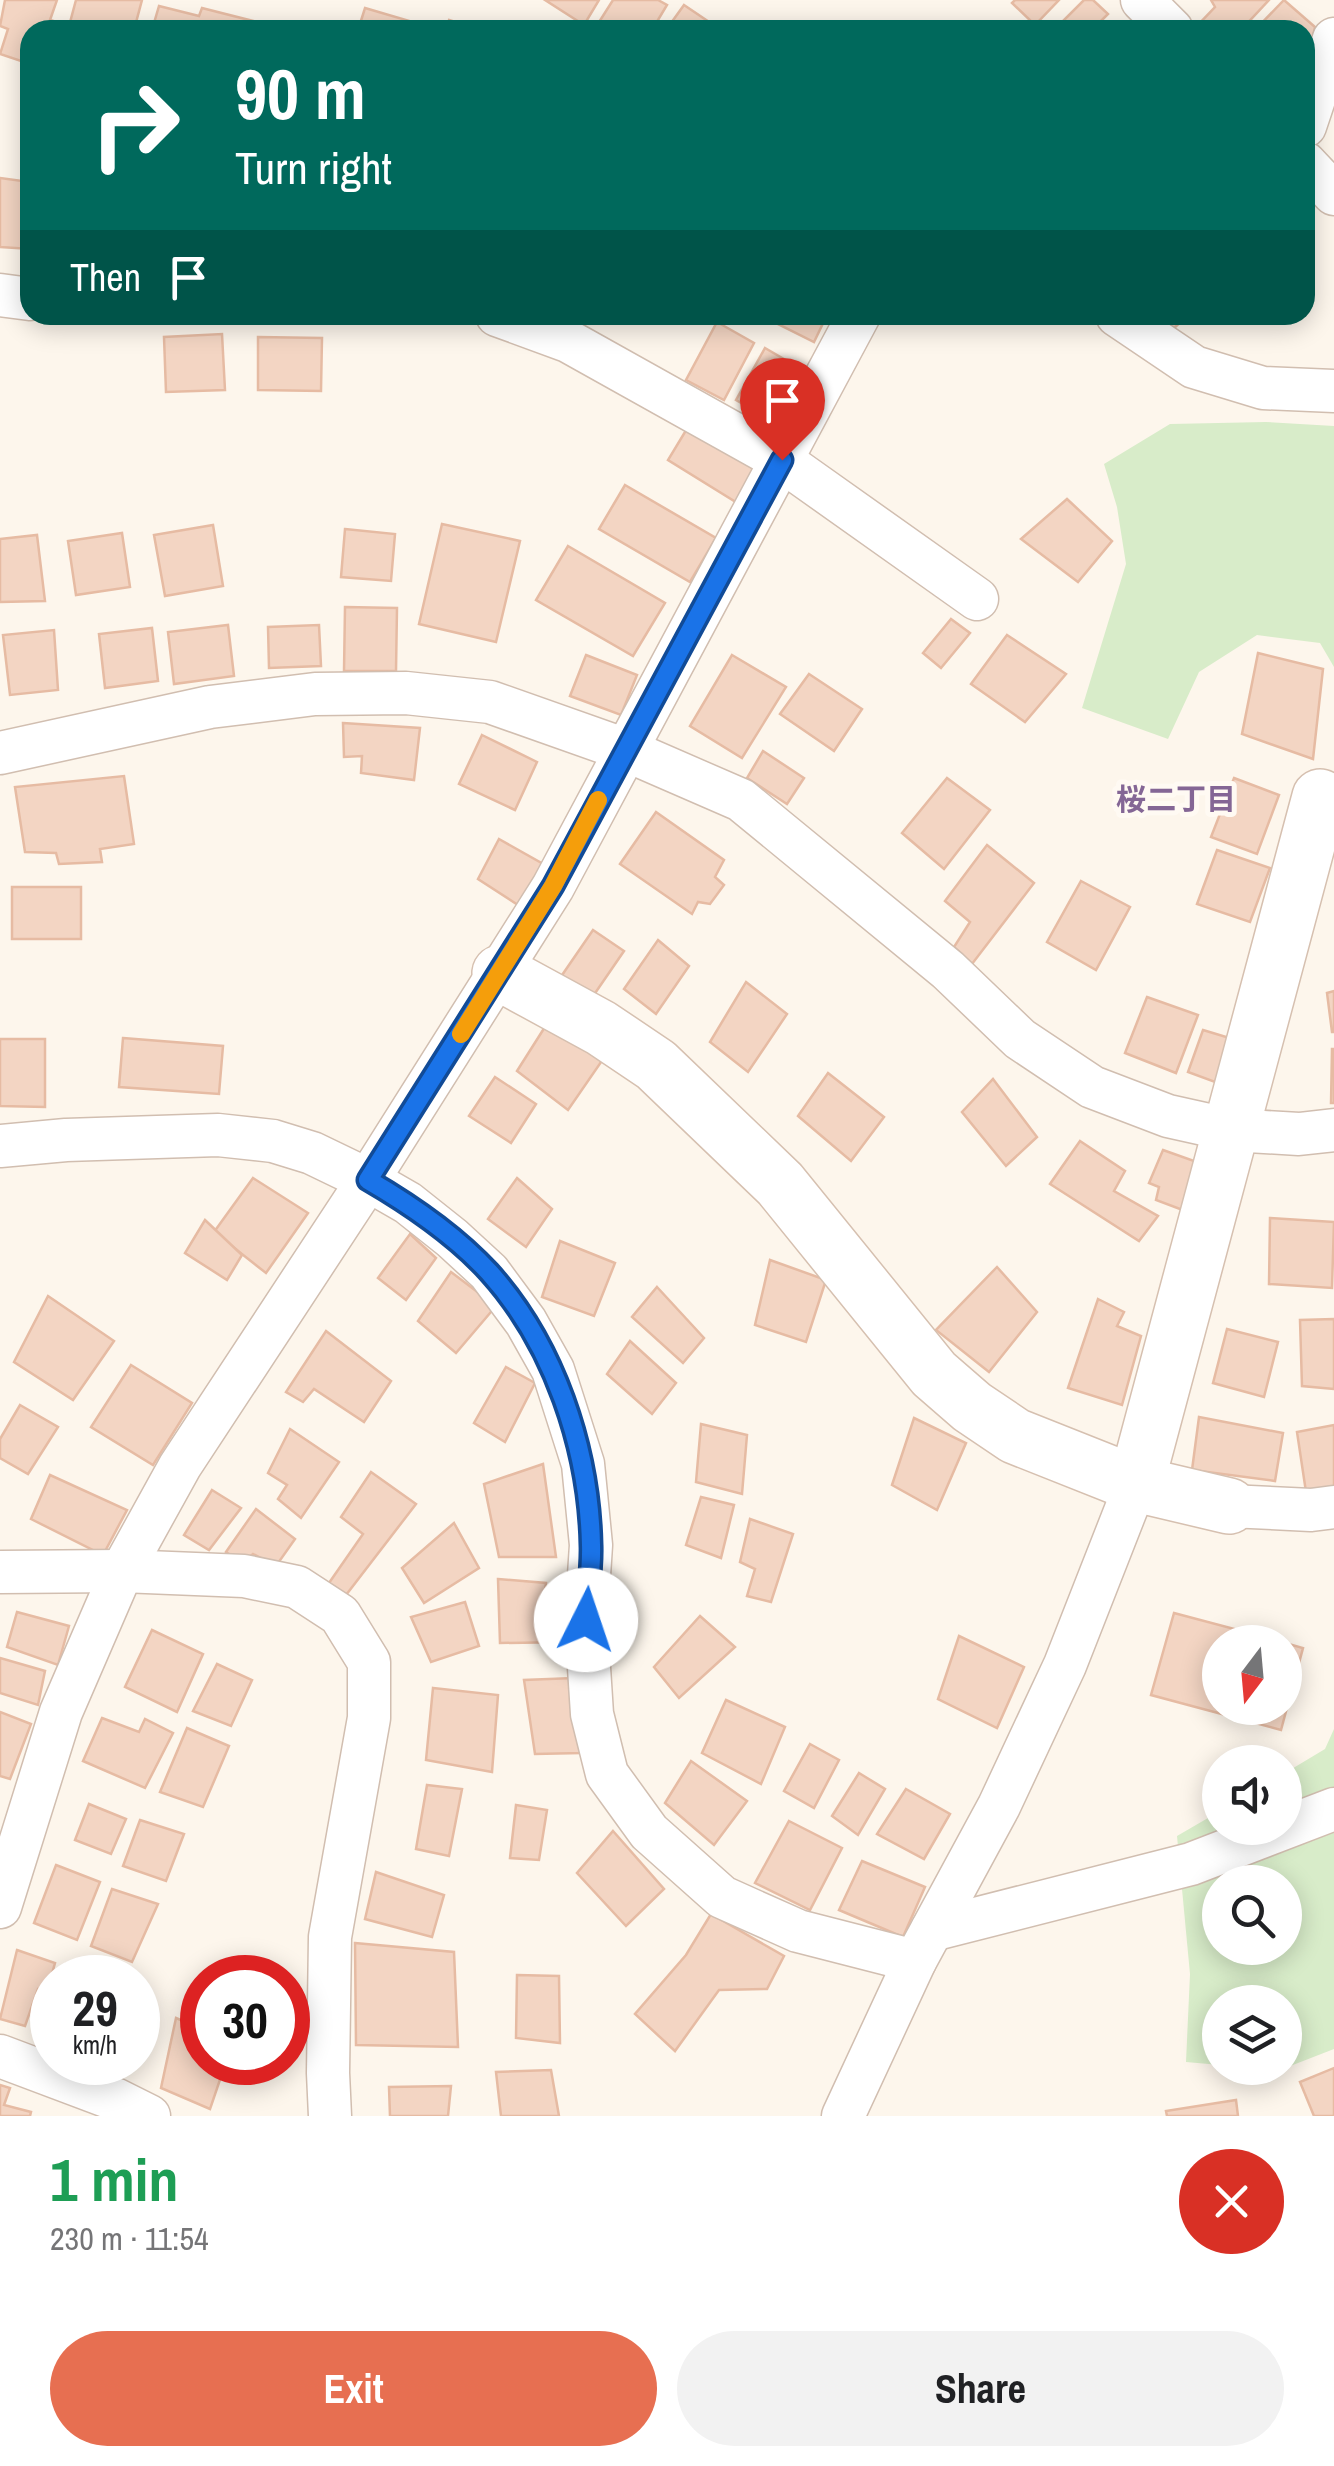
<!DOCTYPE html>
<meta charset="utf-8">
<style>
:root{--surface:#fff;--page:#f2f2f2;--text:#202124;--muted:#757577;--accent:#e76f51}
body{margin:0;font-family:"Archivo Narrow","Noto Sans JP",sans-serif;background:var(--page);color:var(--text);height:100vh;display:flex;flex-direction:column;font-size:38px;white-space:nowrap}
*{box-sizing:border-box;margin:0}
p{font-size:32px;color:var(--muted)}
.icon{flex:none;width:55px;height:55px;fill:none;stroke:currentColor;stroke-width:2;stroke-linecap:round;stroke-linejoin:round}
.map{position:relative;height:2116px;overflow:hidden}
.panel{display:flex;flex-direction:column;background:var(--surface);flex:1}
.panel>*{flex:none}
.banner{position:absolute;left:20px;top:20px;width:1295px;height:305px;border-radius:30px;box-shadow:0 5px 25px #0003;background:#00695c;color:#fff;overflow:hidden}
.needle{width:65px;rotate:196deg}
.fabs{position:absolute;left:1202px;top:1625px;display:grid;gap:20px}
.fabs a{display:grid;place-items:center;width:100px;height:100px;border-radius:50%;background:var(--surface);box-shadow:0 5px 25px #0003;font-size:50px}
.speed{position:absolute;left:30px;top:1955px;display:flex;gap:20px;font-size:50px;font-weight:700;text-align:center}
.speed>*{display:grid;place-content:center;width:130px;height:130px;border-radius:50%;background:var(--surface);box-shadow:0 5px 25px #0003;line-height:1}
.speed small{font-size:25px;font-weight:400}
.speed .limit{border:15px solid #d22;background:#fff;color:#111}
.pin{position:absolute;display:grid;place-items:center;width:85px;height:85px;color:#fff;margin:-102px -42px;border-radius:50% 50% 50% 0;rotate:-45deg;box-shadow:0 0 10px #0007}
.pin .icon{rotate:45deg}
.me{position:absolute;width:110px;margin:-55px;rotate:4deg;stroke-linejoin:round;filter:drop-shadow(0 0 8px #0008)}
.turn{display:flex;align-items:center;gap:35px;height:210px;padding:0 50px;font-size:45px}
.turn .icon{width:130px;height:130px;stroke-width:2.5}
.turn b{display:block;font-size:70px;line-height:85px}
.then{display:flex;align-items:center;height:95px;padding:0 50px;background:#0003;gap:20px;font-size:38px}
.round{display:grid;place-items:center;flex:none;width:105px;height:105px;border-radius:52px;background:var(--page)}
.overview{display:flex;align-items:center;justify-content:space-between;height:170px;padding:0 50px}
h1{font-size:60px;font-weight:700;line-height:75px;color:#1e9e55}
.action{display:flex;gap:20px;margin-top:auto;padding:20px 50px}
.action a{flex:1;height:115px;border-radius:60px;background:var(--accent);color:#fff;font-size:40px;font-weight:700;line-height:115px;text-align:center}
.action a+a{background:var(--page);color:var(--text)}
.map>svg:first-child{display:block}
</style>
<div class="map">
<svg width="1334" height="2116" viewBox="0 0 1334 2116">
<rect width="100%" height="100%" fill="#fdf6ec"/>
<!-- green -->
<g fill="#d8ecc9" fill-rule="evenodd">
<path d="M1266,422L1334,426V667L1320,643L1257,635L1199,672L1168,739L1082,708L1126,564L1117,507L1104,464L1170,424Z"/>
<path d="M1334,1729V2049L1280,2070L1249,2068H1285V2002H1220V2065L1186,2062L1190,1974L1177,1836L1220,1811V1828H1285V1773L1325,1749ZM1220,1882H1285V1948H1220Z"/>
</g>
<!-- building -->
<g fill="#f3d5c3" stroke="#e6bba3" stroke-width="2.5">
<path d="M5,0H57L50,20L64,24L62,30H30V64L0,54L8,29L0,26Z"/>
<path d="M76,0H142L134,30H68Z"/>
<path d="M545,0H599L584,25Z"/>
<path d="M613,0H658L667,5L652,30H594Z"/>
<path d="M1015,0H1059L1035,25L1012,3Z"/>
<path d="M1084,0H1093L1108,14L1092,30H1054Z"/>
<path d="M1211,0H1269L1241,30H1204L1198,25L1215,7Z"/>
<path d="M1284,0L1315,27L1305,77V30H1255Z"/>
<path d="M684,5L721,30H666Z"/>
<path d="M159,6L199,16L202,8L253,21L250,30H152Z"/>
<path d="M365,8L413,22L411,30H358Z"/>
<path d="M449,20L481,30H446Z"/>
<path d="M0,178L30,182V249L0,247Z"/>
<path d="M760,315H827L814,342Z"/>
<path d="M1153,315H1188L1170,332Z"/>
<path d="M717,322L754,343L724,400L686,380Z"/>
<path d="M222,334L225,390L166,392L164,337Z"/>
<path d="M258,337L322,338L321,391L258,390Z"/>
<path d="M765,348L801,369L772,420L736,400Z"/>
<path d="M688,427L760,471L739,504L668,460Z"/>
<path d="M625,485L716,538L690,582L599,529Z"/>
<path d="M1067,499L1112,541L1078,582L1021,539Z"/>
<path d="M442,524L520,541L496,642L419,624Z"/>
<path d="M213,525L223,586L165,596L154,535Z"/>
<path d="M345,529L395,534L391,581L341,577Z"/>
<path d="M122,533L130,587L76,595L68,541Z"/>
<path d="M37,535L45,601L0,602V539Z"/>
<path d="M568,546L665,603L633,656L536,600Z"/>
<path d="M345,607L397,608L396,671H344Z"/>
<path d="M951,619L970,633L941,668L923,653Z"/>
<path d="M228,625L234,676L174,684L168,632Z"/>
<path d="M319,625L321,666L269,668L268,627Z"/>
<path d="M152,628L158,681L105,688L99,634Z"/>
<path d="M54,630L58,690L10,695L3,635Z"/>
<path d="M1007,635L1066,674L1025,722L971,684Z"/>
<path d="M1258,653L1323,669L1313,759L1242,734Z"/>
<path d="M586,655L637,675L621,715L570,696Z"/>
<path d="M732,655L786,687L742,758L690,726Z"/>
<path d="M809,674L862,709L834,751L780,714Z"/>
<path d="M343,723L420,728L414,780L361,773L362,756L344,757Z"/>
<path d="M482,735L537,762L515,810L459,784Z"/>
<path d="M763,751L804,778L787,804L747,778Z"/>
<path d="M124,776L134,844L100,849L102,862L59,864L56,853L25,852L15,787Z"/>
<path d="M947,778L990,810L944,869L902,833Z"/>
<path d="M1234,778L1279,795L1257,854L1211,837Z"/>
<path d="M656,812L724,860L715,877L724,885L710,904L698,902L692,914L620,864Z"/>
<path d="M499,839L545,865L521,907L478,879Z"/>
<path d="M987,845L1034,883L972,964L954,947L970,922L945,901Z"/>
<path d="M1217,850L1270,868L1250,922L1197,904Z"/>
<path d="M1081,881L1130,907L1096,970L1047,942Z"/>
<rect x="12" y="887" width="69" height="52"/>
<path d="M593,930L624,951L589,1002L558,981Z"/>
<path d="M658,940L689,966L656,1014L624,989Z"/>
<path d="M746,982L787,1014L748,1072L710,1042Z"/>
<path d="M1334,991V1032H1332L1327,993Z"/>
<path d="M1147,997L1198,1015L1176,1073L1125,1053Z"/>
<path d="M550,1019L608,1052L568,1110L517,1071Z"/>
<path d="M1203,1030L1233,1039L1215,1082L1188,1072Z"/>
<path d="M123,1038L223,1046L219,1094L119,1087Z"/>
<path d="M0,1039H45V1107L0,1106Z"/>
<path d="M1332,1049H1334V1103H1331Z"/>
<path d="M828,1073L884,1117L851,1161L798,1116Z"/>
<path d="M495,1077L536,1104L511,1143L469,1116Z"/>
<path d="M993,1079L1037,1137L1006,1166L962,1112Z"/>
<path d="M1080,1141L1125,1171L1114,1191L1158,1216L1139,1241L1050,1184Z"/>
<path d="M1163,1150L1197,1162L1188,1212L1156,1200L1159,1187L1149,1183Z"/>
<path d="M253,1178L308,1213L266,1273L214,1232Z"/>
<path d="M517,1178L552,1209L526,1247L488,1219Z"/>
<path d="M1270,1218L1334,1222L1332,1288L1269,1284Z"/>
<path d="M205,1220L242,1255L227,1280L185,1253Z"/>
<path d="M410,1234L436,1258L406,1300L378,1278Z"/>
<path d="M560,1241L615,1263L594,1316L542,1297Z"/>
<path d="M770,1260L826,1280L806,1342L755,1325Z"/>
<path d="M997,1267L1037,1312L989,1372L936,1330Z"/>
<path d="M451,1272L496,1306L456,1353L418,1321Z"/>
<path d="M657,1287L704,1338L683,1363L632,1317Z"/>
<path d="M48,1296L114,1341L73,1400L14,1362Z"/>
<path d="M1098,1299L1124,1312L1117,1326L1141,1336L1122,1405L1068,1388Z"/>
<path d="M1334,1319V1389L1302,1386L1300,1320Z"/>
<path d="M1227,1329L1278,1342L1264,1397L1213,1383Z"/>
<path d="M326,1331L391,1381L364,1422L314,1389L303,1402L286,1392Z"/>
<path d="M630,1341L676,1383L652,1414L607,1374Z"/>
<path d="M131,1365L192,1403L153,1465L91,1427Z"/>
<path d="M506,1367L535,1383L505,1442L474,1423Z"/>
<path d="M20,1405L58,1427L28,1474L0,1458V1439Z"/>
<path d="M1199,1417L1283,1433L1275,1481L1192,1470Z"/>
<path d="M914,1418L966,1443L937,1510L892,1485Z"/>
<path d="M701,1424L747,1435L742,1494L696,1482Z"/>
<path d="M1334,1425V1486L1306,1492L1297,1432Z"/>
<path d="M290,1429L339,1462L301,1518L278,1499L287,1485L268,1473Z"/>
<path d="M543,1464L556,1557H499L484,1484Z"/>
<path d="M371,1472L416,1504L346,1595L329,1583L363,1534L341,1517Z"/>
<path d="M50,1475L127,1510L103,1555L31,1519Z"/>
<path d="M212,1490L241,1508L209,1550L184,1535Z"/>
<path d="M701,1497L734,1505L721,1558L686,1545Z"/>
<path d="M256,1509L295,1539L276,1566L253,1554L242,1563L226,1552Z"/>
<path d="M750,1519L793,1534L771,1602L747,1596L755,1569L740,1562Z"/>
<path d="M454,1523L479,1568L424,1603L402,1568Z"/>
<path d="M498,1579L546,1583L544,1598L571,1600L569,1642L500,1643Z"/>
<path d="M465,1602L479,1646L431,1662L411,1617Z"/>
<path d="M17,1612L69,1626L58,1665L7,1647Z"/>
<path d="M1174,1613L1283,1642H1220V1708H1285V1643L1303,1648L1281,1730L1151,1695Z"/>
<path d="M700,1616L735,1647L679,1698L654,1667Z"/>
<path d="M152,1630L203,1654L177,1712L125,1687Z"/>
<path d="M959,1636L1024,1667L997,1728L938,1699Z"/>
<path d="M0,1658L45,1671L38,1705L0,1693Z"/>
<path d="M217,1664L252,1680L231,1726L193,1711Z"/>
<path d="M574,1678L581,1753L535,1754L524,1680Z"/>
<path d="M433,1688L498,1695L492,1772L426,1760Z"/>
<path d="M726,1700L785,1727L761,1784L702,1753Z"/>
<path d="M0,1712L31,1724L10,1779L0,1776Z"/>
<path d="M102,1718L139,1732L145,1719L173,1733L145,1788L83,1761Z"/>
<path d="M187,1728L229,1746L203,1807L160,1792Z"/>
<path d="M810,1744L839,1760L814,1808L784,1791Z"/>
<path d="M691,1761L747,1801L714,1845L665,1803Z"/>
<path d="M859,1773L885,1789L858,1835L832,1816Z"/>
<path d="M427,1785L462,1789L449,1856L416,1849Z"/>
<path d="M906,1789L950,1814L924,1859L877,1834Z"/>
<path d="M89,1804L126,1819L111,1854L75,1840Z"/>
<path d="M516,1805L547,1810L539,1860L510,1858Z"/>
<path d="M140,1820L184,1834L166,1881L123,1866Z"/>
<path d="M789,1821L842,1848L810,1910L755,1883Z"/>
<path d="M613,1831L664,1889L626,1926L577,1873Z"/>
<path d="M862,1861L925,1887L903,1937L839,1910Z"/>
<path d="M56,1865L100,1882L77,1940L34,1923Z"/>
<path d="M376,1872L444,1895L432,1937L365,1919Z"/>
<path d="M112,1889L158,1904L132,1962L91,1946Z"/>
<path d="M711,1914L784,1956L767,1989L719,1990L675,2051L635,2014L686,1955Z"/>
<path d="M355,1943L454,1952L458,2047L356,2045Z"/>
<path d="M17,1950L55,1963L47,1991L38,1989L25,2026L0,2019Z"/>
<path d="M66,1964L97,1976V1978H61Z"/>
<path d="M517,1975L559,1976L560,2043L516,2038Z"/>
<path d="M138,1982L147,1985L138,2008Z"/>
<path d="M52,2004V2040L42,2037Z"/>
<path d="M176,2018L202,2029V2062H226L210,2109L161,2088Z"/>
<path d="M1334,2068V2116H1314L1300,2082Z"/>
<path d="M551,2070L559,2116H501L496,2072Z"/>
<path d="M0,2085L10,2088L4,2105L31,2112L30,2116H0Z"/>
<path d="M451,2086L448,2116H390L389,2087Z"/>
<path d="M1236,2100L1238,2116H1167L1166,2111Z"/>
</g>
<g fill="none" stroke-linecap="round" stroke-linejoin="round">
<!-- street casing -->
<g stroke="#d1beb0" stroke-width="45">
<g id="street">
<path d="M1142,0L1172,30"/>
<path d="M1305,126L1334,39"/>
<path d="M1305,163L1334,194"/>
<path d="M0,295L30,299"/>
<path d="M497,315L568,341L781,460L977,599"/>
<path d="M1117,315L1194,367L1263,388L1334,391"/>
<path d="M0,753L210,707L315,694L406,693L490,702L626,750L741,800L948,970L1020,1039L1092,1087L1168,1116L1231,1130L1299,1134L1334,1130"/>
<path d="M0,1146L66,1140L218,1135L273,1141L312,1153L368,1180L408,1203L452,1238L489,1272L526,1322L553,1370L583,1464L591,1545L586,1621L592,1714L607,1774L649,1832L722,1897L798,1931L915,1961"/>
<path d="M1229,1506L1311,1510L1334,1507"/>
<path d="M0,1572L122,1571L244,1576L297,1587L340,1615L369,1662V1718L330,1937L328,2073L330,2116"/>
<path d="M0,1907L61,1712L122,1571L180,1466L368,1180L553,887L859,315"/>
<path d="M932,1930L1191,1864L1334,1809"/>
<path d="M0,2056L117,2100L149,2116"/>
<path d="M843,2116L915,1961L999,1806L1065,1665L1136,1484"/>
</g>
</g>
<!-- secondary casing -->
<g stroke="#d6c0b0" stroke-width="58">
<g id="secondary">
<path d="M500,973L601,1028L656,1065L780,1184L934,1374L972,1407L1015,1436L1136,1484L1229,1506"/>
<path d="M1136,1484L1320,797"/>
</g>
</g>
<!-- street -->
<use href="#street" stroke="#fff" stroke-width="42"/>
<!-- secondary -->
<use href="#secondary" stroke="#fff" stroke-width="55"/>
</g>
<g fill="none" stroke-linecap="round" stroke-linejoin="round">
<!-- route casing -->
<g stroke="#114b97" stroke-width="25">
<path id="route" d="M586,1620C587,1596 592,1570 591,1545C589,1448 554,1344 489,1272C455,1235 411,1205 368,1180L553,886L782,460"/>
</g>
<!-- route -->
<use href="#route" stroke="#1a73e8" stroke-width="18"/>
<!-- slow -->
<path stroke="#f59e0b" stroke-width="18" d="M461,1034L553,886L598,800"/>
</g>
<g text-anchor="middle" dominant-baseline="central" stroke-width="10" stroke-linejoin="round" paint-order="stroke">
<!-- neighbourhood labels -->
<g font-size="30" font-weight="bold" fill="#846695" stroke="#fffaf3">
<text x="1176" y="799">桜二丁目</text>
</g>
</g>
</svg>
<div class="fabs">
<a><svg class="needle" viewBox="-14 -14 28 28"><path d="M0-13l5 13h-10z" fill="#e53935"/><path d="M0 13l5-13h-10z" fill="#757577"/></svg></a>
<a><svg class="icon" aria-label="sound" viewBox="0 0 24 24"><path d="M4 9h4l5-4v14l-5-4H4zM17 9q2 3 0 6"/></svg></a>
<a><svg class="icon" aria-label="search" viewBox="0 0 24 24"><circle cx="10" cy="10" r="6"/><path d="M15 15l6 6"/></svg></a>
<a><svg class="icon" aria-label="layers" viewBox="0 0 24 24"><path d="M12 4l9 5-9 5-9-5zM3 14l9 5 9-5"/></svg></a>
</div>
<div class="speed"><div>29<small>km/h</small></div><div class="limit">30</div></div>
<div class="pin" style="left:782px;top:460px;background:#d93025"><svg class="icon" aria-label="arrive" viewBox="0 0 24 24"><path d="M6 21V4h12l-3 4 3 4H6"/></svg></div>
<svg class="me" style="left:586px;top:1620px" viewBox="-20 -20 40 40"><circle r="19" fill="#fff"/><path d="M0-13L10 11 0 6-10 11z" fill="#1a73e8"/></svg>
<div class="banner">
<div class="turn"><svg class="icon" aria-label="right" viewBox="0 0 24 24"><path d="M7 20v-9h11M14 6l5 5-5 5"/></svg><div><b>90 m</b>Turn right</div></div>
<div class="then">Then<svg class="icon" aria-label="arrive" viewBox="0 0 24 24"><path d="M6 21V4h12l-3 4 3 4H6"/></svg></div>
</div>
</div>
<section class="panel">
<div class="overview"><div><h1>1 min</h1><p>230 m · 11:54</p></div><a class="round" style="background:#d93025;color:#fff"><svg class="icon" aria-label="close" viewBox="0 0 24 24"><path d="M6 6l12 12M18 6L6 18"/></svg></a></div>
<div class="action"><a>Exit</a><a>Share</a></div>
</section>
